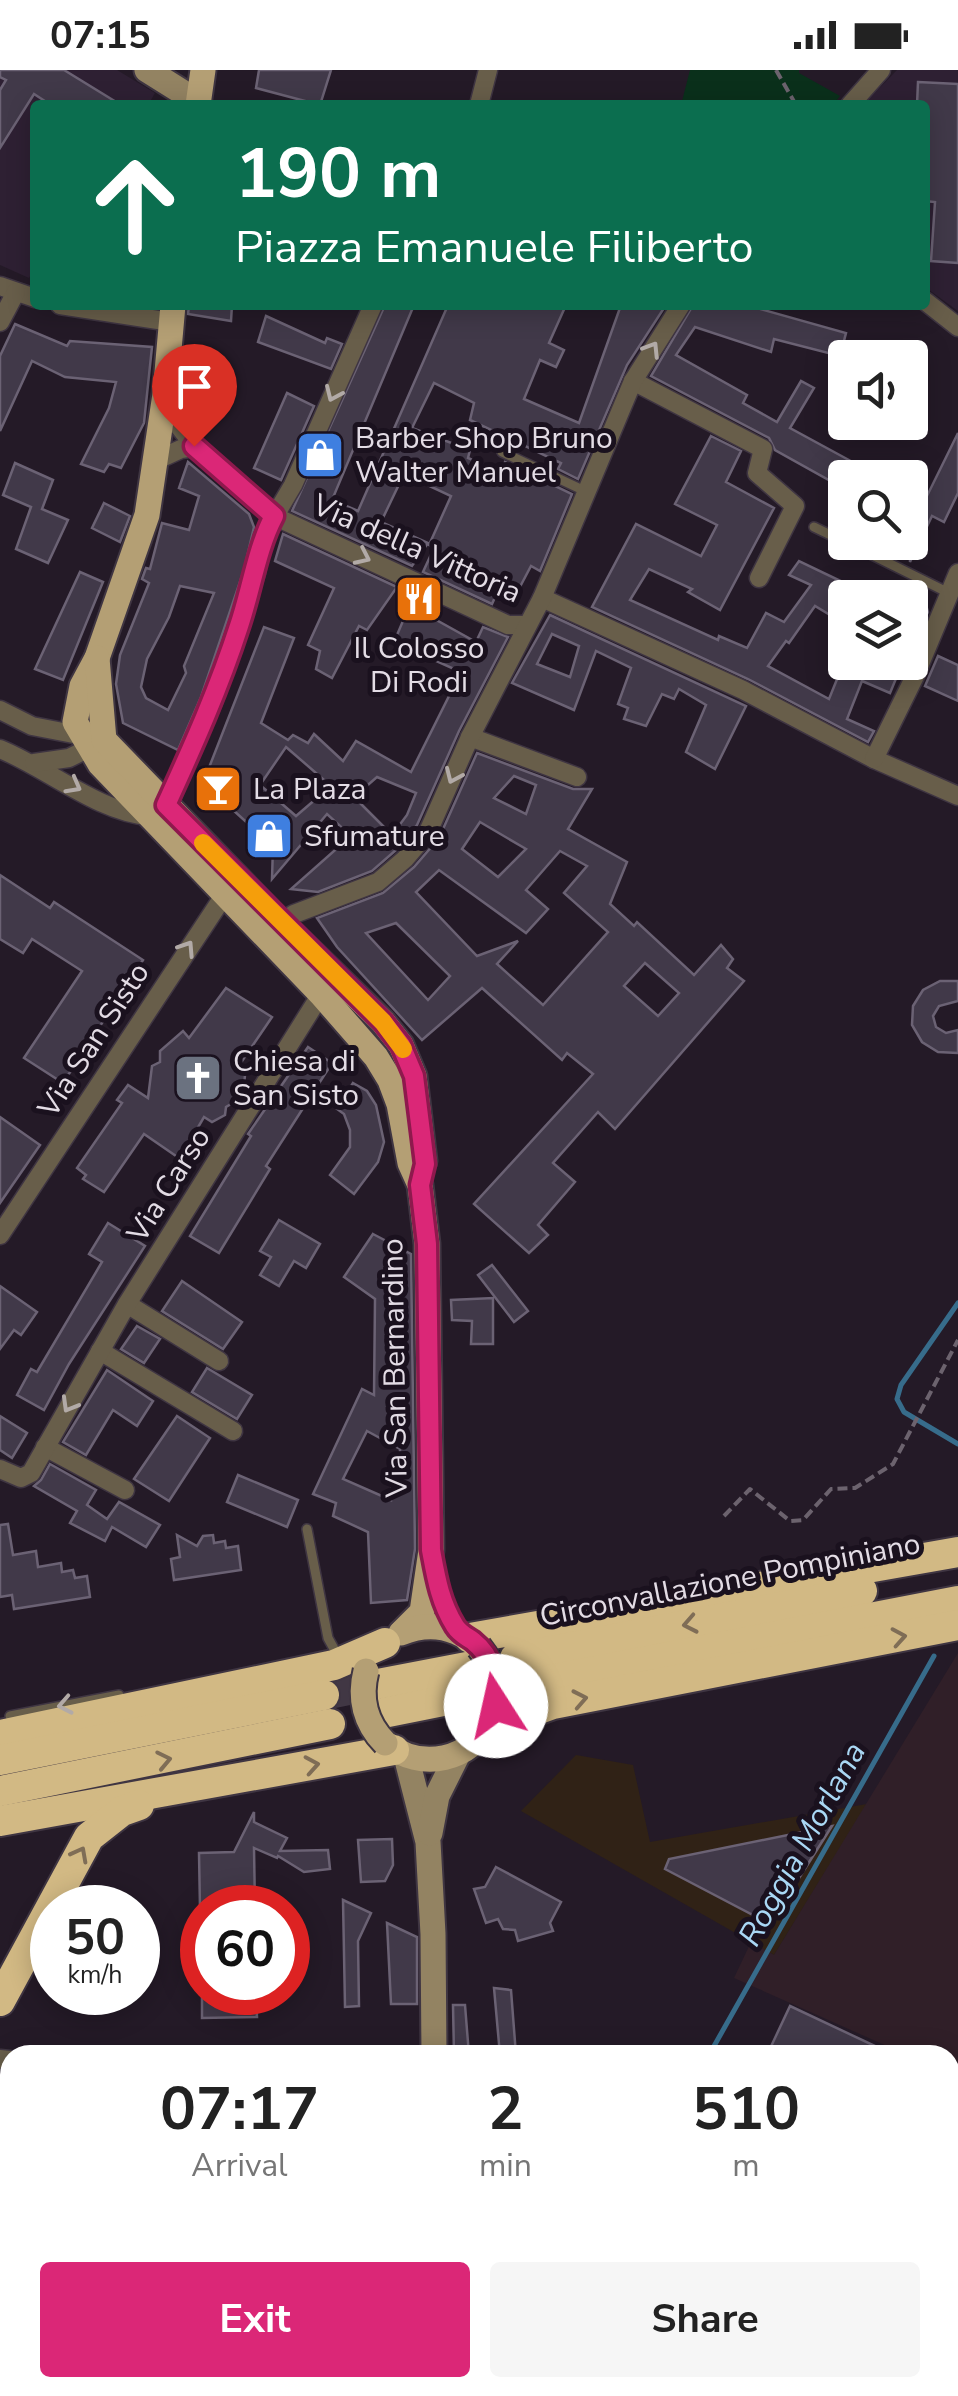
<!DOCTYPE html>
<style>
:root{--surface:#fff;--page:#f6f6f6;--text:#222;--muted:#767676;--accent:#db2777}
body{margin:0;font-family:"Nunito Sans",sans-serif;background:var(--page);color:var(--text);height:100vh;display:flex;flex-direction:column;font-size:38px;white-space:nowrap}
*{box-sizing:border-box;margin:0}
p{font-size:32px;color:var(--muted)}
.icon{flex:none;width:55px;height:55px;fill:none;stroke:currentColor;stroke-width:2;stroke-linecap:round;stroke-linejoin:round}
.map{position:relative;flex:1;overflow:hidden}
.drawer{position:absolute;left:0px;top:1975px;width:960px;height:352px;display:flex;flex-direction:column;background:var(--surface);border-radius:30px 30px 0 0;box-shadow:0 5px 25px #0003}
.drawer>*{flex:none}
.banner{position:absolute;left:30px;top:30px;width:900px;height:210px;border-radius:10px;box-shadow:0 5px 25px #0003;background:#0b6e4f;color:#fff;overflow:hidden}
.controls{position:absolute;left:828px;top:270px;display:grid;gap:20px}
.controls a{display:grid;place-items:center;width:100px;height:100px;border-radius:10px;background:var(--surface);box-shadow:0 5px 25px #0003;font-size:50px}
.speed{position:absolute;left:30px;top:1815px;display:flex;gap:20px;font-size:50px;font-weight:700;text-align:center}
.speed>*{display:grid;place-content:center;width:130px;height:130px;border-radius:50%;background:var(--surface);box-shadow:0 5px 25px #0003;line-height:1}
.speed small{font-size:25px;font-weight:400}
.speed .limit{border:15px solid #d22;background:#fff;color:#111}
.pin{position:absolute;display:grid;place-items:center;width:85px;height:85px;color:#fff;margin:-102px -42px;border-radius:50% 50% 50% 0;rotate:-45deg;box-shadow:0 0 10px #0007}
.pin .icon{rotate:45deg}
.me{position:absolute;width:110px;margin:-55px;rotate:350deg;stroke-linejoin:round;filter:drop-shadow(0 0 8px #0008)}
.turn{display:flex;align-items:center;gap:35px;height:210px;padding:0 40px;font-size:45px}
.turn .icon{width:130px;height:130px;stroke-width:2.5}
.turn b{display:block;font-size:70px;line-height:85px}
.eta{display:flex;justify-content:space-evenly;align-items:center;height:170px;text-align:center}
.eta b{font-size:60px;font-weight:700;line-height:70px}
.cta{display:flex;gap:20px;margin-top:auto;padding:20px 40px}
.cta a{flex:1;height:115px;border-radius:10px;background:var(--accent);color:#fff;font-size:40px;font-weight:700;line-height:115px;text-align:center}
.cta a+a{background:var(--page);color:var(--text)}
.status{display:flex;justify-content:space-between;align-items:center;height:70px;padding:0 50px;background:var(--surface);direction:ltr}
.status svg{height:28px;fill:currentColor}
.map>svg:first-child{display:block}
</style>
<div class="status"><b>07:15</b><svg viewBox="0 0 49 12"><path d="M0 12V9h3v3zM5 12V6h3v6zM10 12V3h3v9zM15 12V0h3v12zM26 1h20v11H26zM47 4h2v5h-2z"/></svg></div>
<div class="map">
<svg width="958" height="2326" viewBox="0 0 958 2326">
<rect width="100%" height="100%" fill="#241a27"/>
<!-- commercial -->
<path fill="#302216" d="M576,1685L633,1695L650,1772L867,1734L774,1885L521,1741Z"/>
<!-- industrial -->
<g fill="#301f28">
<path d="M958,1583V2008L950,2004V1985H907L734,1908L751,1872L774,1885Z"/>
<path d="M0,2088L10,2094V2278L0,2299Z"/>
</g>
<!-- built -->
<g fill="#2e2033">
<path d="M0,0H117L155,23L148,35H35V197L29,208L0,195Z"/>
<path d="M897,0H958V14L919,12L917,35H863Z"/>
<path d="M925,131L935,132L931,191L958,193V241L925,217Z"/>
</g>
<!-- green -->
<g fill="#0a301b">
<path d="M690,0H799V3L840,26L833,35H681Z"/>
<path d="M958,2061V2326H830L834,2318H950V2078Z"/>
</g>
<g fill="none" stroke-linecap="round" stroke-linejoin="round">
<!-- stream -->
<g stroke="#376c8b" stroke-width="5">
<path d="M958,1233L901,1315L897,1329L904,1342L958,1374"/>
<path d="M709,1985L934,1586"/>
</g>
</g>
<!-- building -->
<g fill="#413949" stroke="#6b6274" stroke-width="2.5" fill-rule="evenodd">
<path d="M0,0H64L121,35H51L34,24L0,78V20L6,10L0,7Z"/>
<path d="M259,0H331L320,35L256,18Z"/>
<path d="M918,12L958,14V193L931,191L935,132L925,131V35H917Z"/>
<path d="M189,235H232L231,251L188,244Z"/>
<path d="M385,235H414L332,430L358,441L448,235H566L549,273L564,280L556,297L540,290L524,329L579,353L621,235H666L627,295L578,409L558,399L561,393L470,350L474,333L434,313L412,358L470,380L468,388L500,402L505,392L572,424L540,501L531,496L512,532L496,525L492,534L423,502L434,478L429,475L451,426L404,404L381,452L428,473L412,496L292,441Z"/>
<path d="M693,235H746L846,263L840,286L774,269L771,282L695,257L676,285L747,325L743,333L777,352L801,311L814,318L790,358L882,408H845V419L775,380L769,368L651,306Z"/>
<path d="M266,246L325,273L327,268L342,274L331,299L258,272Z"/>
<path d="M15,254L67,276L70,271L152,277L144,353L121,398L109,394L104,402L81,394L109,338L116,312L65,307L32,291L0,361V286Z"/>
<path d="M287,323L314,336L281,410L254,398Z"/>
<path d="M958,363V423L944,452L932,446L910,492V421L926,428Z"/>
<path d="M711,366L741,381L726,412L774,438L720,540L688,522L692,519L649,499L630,530L718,570L719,566L747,578L766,543L784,552L811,515L789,505L799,491L876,528H845V554L815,536L789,573L786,571L768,596L829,629L844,592H885L900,599L890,623L862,611L847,649L874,661L868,672L748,609L592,537L636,454L701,486L717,455L675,434Z"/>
<path d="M188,392L249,444L254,457L244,500L201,627L178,680L123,653L116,614L120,585L149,513L142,509L146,498L150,499L162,453L189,460L199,426L179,418ZM180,516L214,523L184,596L186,603L168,640L146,628L141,617L147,589L169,547Z"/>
<path d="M15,393L53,410L42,439L68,450L48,493L16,479L31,437L3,425Z"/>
<path d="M104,433L130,446L120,472L92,458Z"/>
<path d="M283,464L397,517L367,560L359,556L332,608L316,599L320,581L308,575L334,518L275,491Z"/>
<path d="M80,502L103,512L63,610L35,599Z"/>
<path d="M923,524L928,542L910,576V538Z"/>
<path d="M414,525L437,536L431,547L476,572L483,557L508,567L459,661L417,755L396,780L372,801L318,822L291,819L351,766L327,744L272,809L273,776L203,713L264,557L294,568L261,653L288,670L293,665L308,673L314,664L343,691L356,671L411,702L461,602L394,572ZM286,677L331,716L296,746L260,715ZM377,707L416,723L407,745L392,765L354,727Z"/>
<path d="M550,545L746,636L715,699L686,682L706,635L679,619L674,629L662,624L646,656L624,649L628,638L618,634L631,598L596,581L574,640L512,613ZM552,564L579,576L570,607L537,594Z"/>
<path d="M938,586L958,595V631L925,616Z"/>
<path d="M477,683L573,719H592L568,759L627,792L610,834L634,856L637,852L694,905L721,875L733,889L727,898L744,911L615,1059L598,1042L553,1093L575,1112L538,1155L548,1165L529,1183L474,1134L593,1004L567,983L562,990L482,918L422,970L337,877L317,848L383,823L414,797L439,768ZM514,706L536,715L526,744L494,728ZM480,752L526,779L498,807L462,779ZM560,781L587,796L564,823L608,862L543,935L497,894L518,871L477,886L416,822L439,800L526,863L548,839L526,820ZM396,853L450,906L428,930L366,863ZM645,893L679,923L658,946L624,916Z"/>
<path d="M0,805L50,838L54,832L143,890L63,1013L24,988L82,901L32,869L23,883L0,869Z"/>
<path d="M940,911H958V931L939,936L933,946L936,957L946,963L958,960V983L938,982L922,972L912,955L913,936L923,920Z"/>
<path d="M226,918L272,947L238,997L245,1005L244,1016L237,1020L236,1031L226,1037L225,1045L212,1052L204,1047L190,1071L203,1082L192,1097L144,1064L104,1122L83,1109L86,1105L77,1098L122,1033L117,1030L128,1015L148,1028L152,996L160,992V981L183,961L189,968Z"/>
<path d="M308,977L332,993L266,1096L270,1099L219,1183L190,1166L251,1066L248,1064Z"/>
<path d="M353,1013L367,1021L376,1035L384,1072L378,1092L354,1124L330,1105L350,1077V1060L344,1044L337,1039Z"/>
<path d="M0,1047L40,1075L0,1133Z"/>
<path d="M279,1150L320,1174L306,1198L294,1191L279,1216L260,1205L271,1187L260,1181Z"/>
<path d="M108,1153L145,1176L69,1294L44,1340L17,1325L31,1299L37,1302L102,1192L89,1184Z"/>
<path d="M373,1164L411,1184L415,1479L407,1530L371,1533L368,1462L333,1446L336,1433L313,1424L362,1319L374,1325L375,1229L344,1207ZM367,1361L400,1379V1393L392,1404L391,1430L343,1409Z"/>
<path d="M492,1195L528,1241L514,1252L478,1205Z"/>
<path d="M182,1211L242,1252L223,1279L162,1241Z"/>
<path d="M0,1216L37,1242L21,1265L14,1260L0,1279Z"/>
<path d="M493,1228V1274H471L472,1251L452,1250L451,1230Z"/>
<path d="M137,1256L160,1269L144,1293L121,1279Z"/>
<path d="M207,1298L252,1325L237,1349L192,1322Z"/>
<path d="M107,1300L153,1331L137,1356L113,1340L86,1385L63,1372Z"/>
<path d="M0,1346L27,1363L12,1388L0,1380Z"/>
<path d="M177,1346L210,1368L169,1431L134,1409Z"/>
<path d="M50,1394L96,1420L87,1435L107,1449L119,1432L160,1455L146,1477L112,1457L105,1471L70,1453L77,1441L34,1416L41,1410Z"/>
<path d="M238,1405L298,1430L287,1457L227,1432Z"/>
<path d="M8,1454L13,1485L36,1481L38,1497L61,1493L62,1502L73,1500L75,1508L87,1506L90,1527L14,1539L12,1525L0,1527V1455Z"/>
<path d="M177,1465L197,1476L203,1466L213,1465L214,1473L225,1471L226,1478L238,1476L241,1500L174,1510L171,1489L180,1487Z"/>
<path d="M254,1742V1752L287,1768L280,1781L328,1780L330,1799L304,1802L278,1786L277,1788L254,1778L255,1838H200L199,1783L234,1782Z"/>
<path d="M832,1756L770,1854L665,1799L669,1789Z"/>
<path d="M392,1769L393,1795L385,1811L361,1812L358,1770Z"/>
<path d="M496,1797L561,1832L550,1853L553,1861L518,1871L515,1860L503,1859L498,1849L486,1853L474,1819L485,1817Z"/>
<path d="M343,1830L371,1843L358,1871L359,1936L345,1937Z"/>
<path d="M387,1853L417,1867V1934H391Z"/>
<path d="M494,1918L511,1920L516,1985H500Z"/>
<path d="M202,1922H256L257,1947L202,1948Z"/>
<path d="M453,1935H465L469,1985H454Z"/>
<path d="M790,1936L894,1985H767Z"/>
</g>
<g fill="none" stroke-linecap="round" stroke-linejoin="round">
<!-- highway-tunnel -->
<path stroke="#413744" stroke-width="30" stroke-dasharray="30 15" stroke-linecap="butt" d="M324,1625L378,1614"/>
<!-- lane casing -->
<g stroke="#3f3542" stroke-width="12">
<g id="lane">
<path d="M502,382L587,422"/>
<path d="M814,457L845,472"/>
<path d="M846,472L951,524"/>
<path d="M307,1459L328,1568L338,1586"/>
<path d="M10,1646L119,1625"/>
<path d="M810,2318L828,2326"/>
</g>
</g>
<!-- street casing -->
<g stroke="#3f3542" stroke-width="21">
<g id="street">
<path d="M479,35L488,0"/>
<path d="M850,35L881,0"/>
<path d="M0,216L35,228"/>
<path d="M925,231L958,257"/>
<path d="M60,235L171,252"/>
<path d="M0,252L16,222"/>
<path d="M633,311L763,379L757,403L795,436L759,508"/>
<path d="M166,327L174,350L195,377L274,446L508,555H525"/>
<path d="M157,390L181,379L195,377"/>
<path d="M542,528L743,620L874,689L958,726"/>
<path d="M0,640L32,656L89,667"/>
<path d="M470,667L577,707"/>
<path d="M0,679C47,698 100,743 149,746"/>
<path d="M874,689L915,606L958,503"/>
<path d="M34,693L69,688L99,673"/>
<path d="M167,735L213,632L256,503L263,466L293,415L373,235"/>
<path d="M281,853L294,844L378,812L405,789L428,762L470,667L542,528L633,311L681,235"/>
<path d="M0,1165L231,815"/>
<path d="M127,1234L219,1291"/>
<path d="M100,1281L233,1361"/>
<path d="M45,1377L125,1420"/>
<path d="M0,1399L21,1408L31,1403L127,1234L321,924"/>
<path d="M0,1989L10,1990"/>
<path d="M161,2326L165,2318"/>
<path d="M294,2326L295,2322"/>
</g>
</g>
<!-- secondary casing -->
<g stroke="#3f3542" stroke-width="29">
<g id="secondary">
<path d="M147,0L198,32"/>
<path d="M406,1686L428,1772L433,1864L434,1985"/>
<path d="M430,1763L437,1726L458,1684"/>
<path d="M447,2318L448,2326"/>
</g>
</g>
<!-- primary casing -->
<g stroke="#3f3542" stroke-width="29">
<g id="primary">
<path d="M198,35L203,0"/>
<path d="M173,235L165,324L147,445L97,588L82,616L75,652L100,694L321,924L376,987L390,1010L399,1034L410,1093L420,1115L427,1174L431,1480L422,1542L403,1561"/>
<path d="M97,588L104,670L281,853L383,952L401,975L414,1006L424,1091"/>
<path d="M401,1563C430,1551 456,1556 479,1577"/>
<path d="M385,1673C422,1702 471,1691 492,1649"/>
</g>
</g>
<!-- highway casing -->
<g stroke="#3f3542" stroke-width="34">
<g id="highway">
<path d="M470,1568L958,1482"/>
<path d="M515,1588L862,1521"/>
<path d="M378,1614L472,1596"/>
<path d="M523,1615L958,1531"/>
<path d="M383,1643L478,1624"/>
<path d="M487,1658L553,1634L958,1555"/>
<path d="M0,1665L334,1595L385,1573"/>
<path d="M0,1690L324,1625"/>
<path d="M0,1721L330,1654"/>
<path d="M0,1751L394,1680"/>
<path d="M0,1931L89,1767L122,1741L139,1735"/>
</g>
</g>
<!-- path -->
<g stroke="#6c636e" stroke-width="4" stroke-dasharray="10 5" stroke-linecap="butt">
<path d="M776,0L796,35"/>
<path d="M724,1446L750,1419L790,1451L803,1450L831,1419L855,1418L893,1394L958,1270"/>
<path d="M0,2098L10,2104"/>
<path d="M764,2318L783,2326"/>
</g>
<!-- lane -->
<use href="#lane" stroke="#685e4a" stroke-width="9"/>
<!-- street -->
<use href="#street" stroke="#685e4a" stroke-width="18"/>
<!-- secondary -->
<use href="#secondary" stroke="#938362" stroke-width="25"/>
<!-- primary -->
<use href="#primary" stroke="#b49f74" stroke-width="25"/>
<!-- highway -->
<use href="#highway" stroke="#d2b984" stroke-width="30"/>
<!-- primary-bridge casing -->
<g stroke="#3f3542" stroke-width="29" stroke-linecap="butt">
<g id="primary-bridge">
<path d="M479,1577C497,1599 500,1621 492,1649"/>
<path d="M366,1601C359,1628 365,1653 385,1673"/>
</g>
</g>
<!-- primary-bridge -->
<use href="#primary-bridge" stroke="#b49f74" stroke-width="25"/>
</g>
<!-- one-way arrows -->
<defs><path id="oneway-chevron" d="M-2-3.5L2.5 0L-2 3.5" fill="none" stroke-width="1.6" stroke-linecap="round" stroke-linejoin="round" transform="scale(2.5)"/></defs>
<g stroke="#b2aaa7">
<use href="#oneway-chevron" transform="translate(652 279) rotate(-58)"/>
<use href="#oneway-chevron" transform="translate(333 324) rotate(114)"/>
<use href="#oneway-chevron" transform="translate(363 487) rotate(25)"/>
<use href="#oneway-chevron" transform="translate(453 706) rotate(114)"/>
<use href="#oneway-chevron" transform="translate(74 716) rotate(29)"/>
<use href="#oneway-chevron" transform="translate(187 878) rotate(-57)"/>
<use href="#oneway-chevron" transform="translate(69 1335) rotate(120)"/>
<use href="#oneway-chevron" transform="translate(65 1635) rotate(169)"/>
</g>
<g stroke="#7f6d56">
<use href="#oneway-chevron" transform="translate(690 1554) rotate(169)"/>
<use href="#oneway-chevron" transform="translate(899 1567) rotate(-10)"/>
<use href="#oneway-chevron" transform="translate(580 1629) rotate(-11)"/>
<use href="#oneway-chevron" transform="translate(164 1690) rotate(-12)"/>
<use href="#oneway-chevron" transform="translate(312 1695) rotate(-10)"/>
<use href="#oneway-chevron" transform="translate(80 1784) rotate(-62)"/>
</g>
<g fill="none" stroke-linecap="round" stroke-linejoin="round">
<!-- route casing -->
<g stroke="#8e194d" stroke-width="25">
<path id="route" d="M194,376L274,446C257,478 251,521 239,556C219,618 193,676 166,735L383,952L401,975L414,1006L425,1094L420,1115L427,1174L431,1480C436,1507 440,1532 455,1556C460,1564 466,1566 473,1571C493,1587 499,1612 496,1636"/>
</g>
<!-- route -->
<use href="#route" stroke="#db2777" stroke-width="18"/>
<!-- slow -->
<path stroke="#f59e0b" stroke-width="18" d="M203,773L383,952L403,979"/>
</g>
<!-- icons -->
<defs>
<g id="shop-square" transform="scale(2.5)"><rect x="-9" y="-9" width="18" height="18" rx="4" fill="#3f7fe0" stroke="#1a111e"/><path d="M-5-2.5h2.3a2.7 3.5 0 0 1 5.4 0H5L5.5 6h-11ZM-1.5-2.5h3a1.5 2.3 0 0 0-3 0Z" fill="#fff"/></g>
<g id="restaurant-square" transform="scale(2.5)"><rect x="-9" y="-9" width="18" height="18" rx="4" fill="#e8710a" stroke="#1a111e"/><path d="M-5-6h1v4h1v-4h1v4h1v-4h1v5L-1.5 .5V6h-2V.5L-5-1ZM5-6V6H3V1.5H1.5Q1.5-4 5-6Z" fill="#fff"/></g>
<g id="bar-square" transform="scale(2.5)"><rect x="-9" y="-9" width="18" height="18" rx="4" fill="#e8710a" stroke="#1a111e"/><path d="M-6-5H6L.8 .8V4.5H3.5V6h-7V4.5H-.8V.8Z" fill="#fff"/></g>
<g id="church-square" transform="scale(2.5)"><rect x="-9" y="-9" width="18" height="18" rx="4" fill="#6b7280" stroke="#1a111e"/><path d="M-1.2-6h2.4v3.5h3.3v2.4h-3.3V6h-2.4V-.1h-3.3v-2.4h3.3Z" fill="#fff"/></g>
</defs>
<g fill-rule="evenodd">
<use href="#shop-square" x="320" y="385"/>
<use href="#restaurant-square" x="419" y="529"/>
<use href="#bar-square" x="218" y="719"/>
<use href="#shop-square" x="269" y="766"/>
<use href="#church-square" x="198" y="1008"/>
</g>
<g text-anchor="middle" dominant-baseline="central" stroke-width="10" stroke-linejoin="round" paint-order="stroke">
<!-- poi labels -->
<g font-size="30" fill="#e3dce5" stroke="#1a111e" text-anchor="start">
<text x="355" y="368">Barber Shop Bruno<tspan x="355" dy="34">Walter Manuel</tspan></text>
<text x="419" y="578" text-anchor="middle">Il Colosso<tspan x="419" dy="34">Di Rodi</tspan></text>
<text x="253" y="719">La Plaza</text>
<text x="304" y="766">Sfumature</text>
<text x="233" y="991">Chiesa di<tspan x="233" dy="34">San Sisto</tspan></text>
</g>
<!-- street labels -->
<g font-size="30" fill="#e3dce5" stroke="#1a111e">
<text transform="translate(417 479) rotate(24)">Via della Vittoria</text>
<text transform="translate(94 970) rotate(-57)">Via San Sisto</text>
<text transform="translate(169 1115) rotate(-58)">Via Carso</text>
<text transform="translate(395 1298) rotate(-91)">Via San Bernardino</text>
<text transform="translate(730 1510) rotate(-11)">Circonvallazione Pompiniano</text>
</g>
<!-- water labels -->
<g font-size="32" font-style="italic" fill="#a9d7f4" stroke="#1a111e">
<text transform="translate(802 1774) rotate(-61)">Roggia Morlana</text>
</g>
</g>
</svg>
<div class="controls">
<a><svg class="icon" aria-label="sound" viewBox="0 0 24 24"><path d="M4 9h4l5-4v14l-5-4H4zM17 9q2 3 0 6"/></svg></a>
<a><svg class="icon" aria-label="search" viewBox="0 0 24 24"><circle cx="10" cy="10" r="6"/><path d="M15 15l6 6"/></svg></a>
<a><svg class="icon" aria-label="layers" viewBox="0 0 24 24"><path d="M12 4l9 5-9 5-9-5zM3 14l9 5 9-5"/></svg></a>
</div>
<div class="speed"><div>50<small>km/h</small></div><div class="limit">60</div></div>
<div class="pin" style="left:194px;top:376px;background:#d93025"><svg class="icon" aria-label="arrive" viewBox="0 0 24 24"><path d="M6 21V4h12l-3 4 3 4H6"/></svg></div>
<svg class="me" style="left:496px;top:1636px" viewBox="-20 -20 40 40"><circle r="19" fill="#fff"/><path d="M0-13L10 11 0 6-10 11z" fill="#db2777"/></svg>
<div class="banner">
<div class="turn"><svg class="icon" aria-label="ahead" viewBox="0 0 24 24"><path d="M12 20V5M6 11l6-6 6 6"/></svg><div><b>190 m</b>Piazza Emanuele Filiberto</div></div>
</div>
<section class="drawer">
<div class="eta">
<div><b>07:17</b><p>Arrival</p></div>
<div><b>2</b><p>min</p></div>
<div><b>510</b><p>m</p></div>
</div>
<div class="cta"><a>Exit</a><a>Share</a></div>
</section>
</div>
